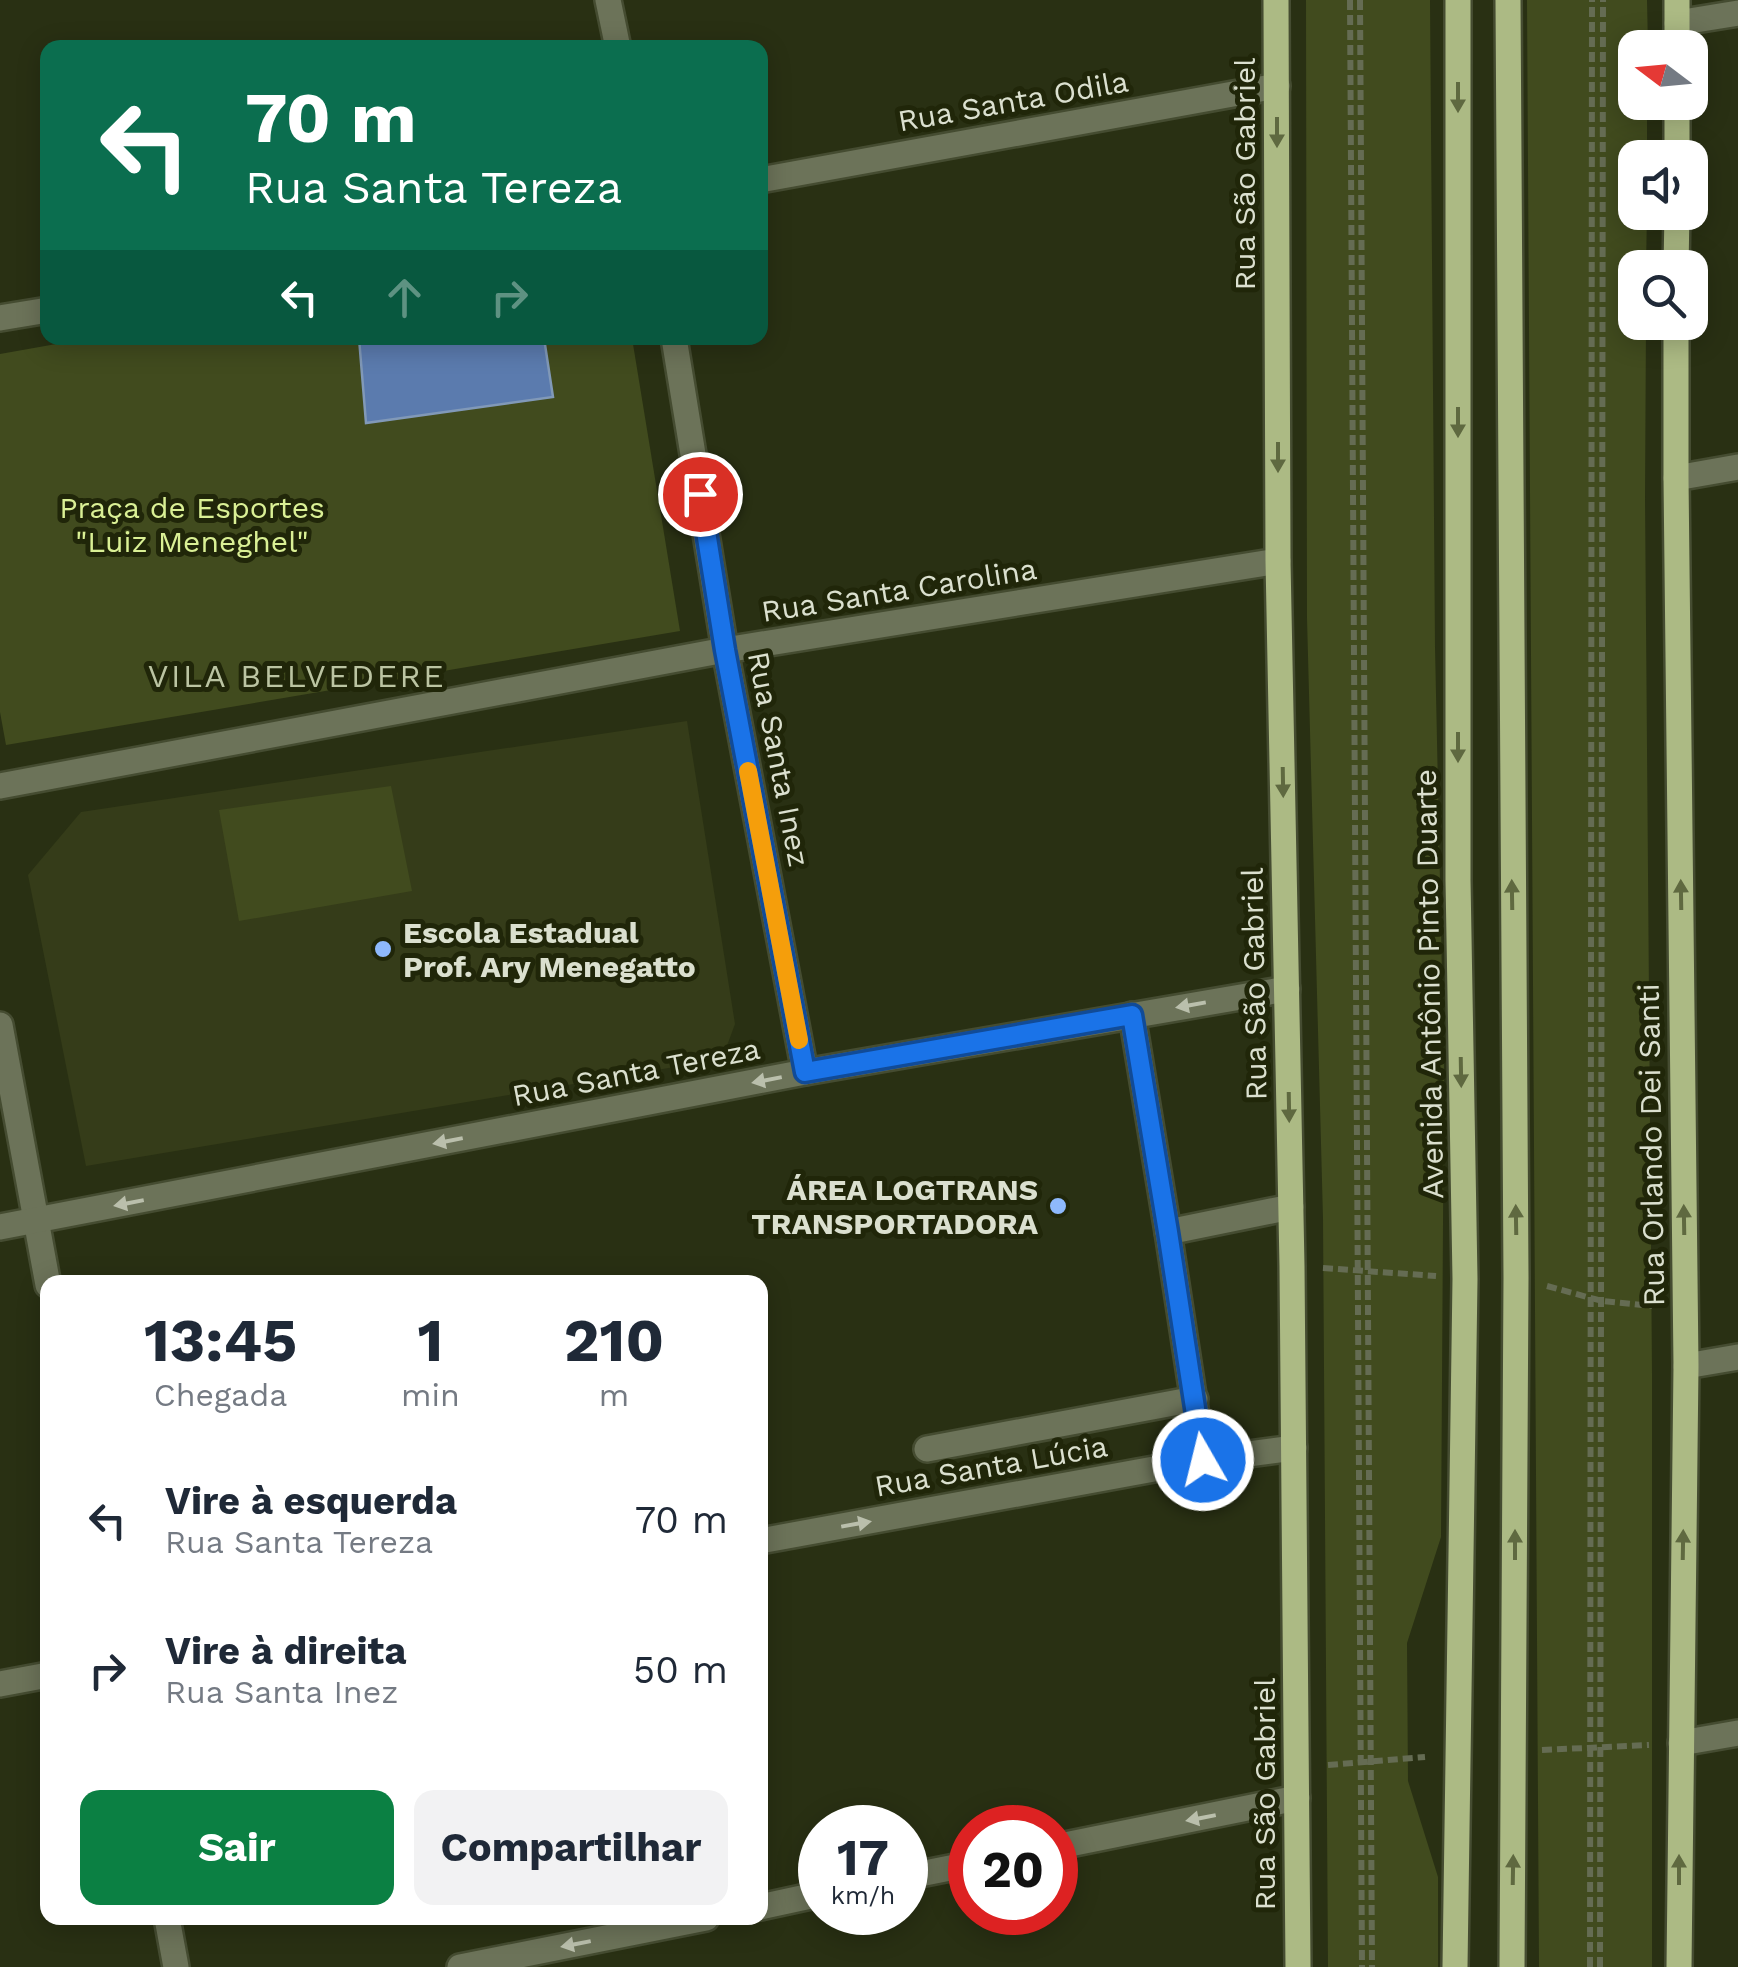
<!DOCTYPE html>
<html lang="pt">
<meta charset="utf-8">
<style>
:root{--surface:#fff;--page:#f2f2f3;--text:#1f2937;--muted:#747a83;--accent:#0b8043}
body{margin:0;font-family:"Work Sans",sans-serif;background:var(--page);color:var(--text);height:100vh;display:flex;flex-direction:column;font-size:38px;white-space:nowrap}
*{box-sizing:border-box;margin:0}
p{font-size:32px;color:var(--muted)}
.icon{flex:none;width:55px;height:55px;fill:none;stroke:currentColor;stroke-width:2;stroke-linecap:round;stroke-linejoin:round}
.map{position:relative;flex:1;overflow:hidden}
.side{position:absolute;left:40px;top:1275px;width:728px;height:650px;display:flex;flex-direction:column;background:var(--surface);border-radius:20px;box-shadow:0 5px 25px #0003}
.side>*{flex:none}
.top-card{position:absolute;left:40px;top:40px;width:728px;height:305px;border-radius:20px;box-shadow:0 5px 25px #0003;background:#0b6e4f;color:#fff;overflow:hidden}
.needle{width:65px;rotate:286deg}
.tools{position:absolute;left:1618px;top:30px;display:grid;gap:20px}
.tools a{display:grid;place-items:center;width:90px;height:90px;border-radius:20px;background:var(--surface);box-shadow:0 5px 25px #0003;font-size:50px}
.speed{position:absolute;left:798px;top:1805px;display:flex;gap:20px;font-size:50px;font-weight:700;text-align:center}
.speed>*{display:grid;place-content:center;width:130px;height:130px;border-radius:50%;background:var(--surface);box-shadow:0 5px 25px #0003;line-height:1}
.speed small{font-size:25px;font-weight:400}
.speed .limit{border:15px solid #d22;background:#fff;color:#111}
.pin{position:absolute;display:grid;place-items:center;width:85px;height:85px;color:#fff;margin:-42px;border:5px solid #fff;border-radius:50%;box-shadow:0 2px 10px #0007}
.me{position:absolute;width:110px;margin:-55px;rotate:352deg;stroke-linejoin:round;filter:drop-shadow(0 0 8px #0008)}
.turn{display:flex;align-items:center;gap:35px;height:210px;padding:0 40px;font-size:45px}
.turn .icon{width:130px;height:130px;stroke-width:2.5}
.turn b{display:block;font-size:70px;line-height:85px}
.lanes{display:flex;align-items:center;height:95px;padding:0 40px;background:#0003;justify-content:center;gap:50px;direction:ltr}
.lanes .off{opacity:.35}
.eta{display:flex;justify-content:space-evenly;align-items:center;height:170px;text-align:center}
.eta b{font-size:60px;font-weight:700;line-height:70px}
.button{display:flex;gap:20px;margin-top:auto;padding:20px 40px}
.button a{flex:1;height:115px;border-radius:20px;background:var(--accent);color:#fff;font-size:40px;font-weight:700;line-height:115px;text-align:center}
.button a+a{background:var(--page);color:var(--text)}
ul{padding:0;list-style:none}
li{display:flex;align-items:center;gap:30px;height:150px;padding:0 40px}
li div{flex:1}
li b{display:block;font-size:38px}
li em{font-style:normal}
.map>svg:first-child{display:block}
</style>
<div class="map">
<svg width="1738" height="1967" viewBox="0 0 1738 1967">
<rect width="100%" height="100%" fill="#293013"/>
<!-- built -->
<path fill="#353c19" d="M687,721L735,1024L722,1059L86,1166L28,875L81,812Z"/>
<!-- green -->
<g fill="#414b1e">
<path d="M1306,0H1430L1435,647L1444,1069L1441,1537L1407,1643L1408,1781L1438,1877V1967H1328L1323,1218L1307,618Z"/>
<path d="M1527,0H1647L1648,47L1635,48V102L1647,103V157L1635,158V212L1647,213L1646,267L1635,268V322L1646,323L1645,498L1652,1373V1967H1539Z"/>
<path d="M90,338H632L680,631L6,745L0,712V354Z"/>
<path d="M391,786L412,891L239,921L219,810Z"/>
</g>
<!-- water -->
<path fill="#5b7bae" stroke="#8199b8" stroke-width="2.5" d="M359,338H544L553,397L366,423Z"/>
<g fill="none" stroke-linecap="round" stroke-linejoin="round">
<!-- minor casing -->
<g stroke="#454c31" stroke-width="30">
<g id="minor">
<path d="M608,0L618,48"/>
<path d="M1677,23L1738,13"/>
<path d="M760,180L1277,86"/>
<path d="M0,318L48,310"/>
<path d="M674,338L725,650L805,1072"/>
<path d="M1676,478L1738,467"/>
<path d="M0,786L725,650L1278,561"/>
<path d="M1132,1015L1168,1232L1203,1460"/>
<path d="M0,1025L48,1285"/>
<path d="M0,1227L805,1072L1287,989"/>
<path d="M1168,1232L1291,1207"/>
<path d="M1686,1366L1738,1357"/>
<path d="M927,1449L1195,1399"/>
<path d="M760,1541L1203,1460L1294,1448"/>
<path d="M0,1684L48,1675"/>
<path d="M1681,1743L1738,1733"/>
<path d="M1055,1847L1297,1798"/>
<path d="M905,1877L970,1864"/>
<path d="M760,1907L820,1894"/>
<path d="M167,1918L176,1967"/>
<path d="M460,1967L706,1918"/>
</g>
</g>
<!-- major casing -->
<g stroke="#454c31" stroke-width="30">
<g id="major">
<path d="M1276,0L1278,561L1292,1266L1298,1967"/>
<path d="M1508,0L1516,1278L1512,1967"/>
<path d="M1677,48V0"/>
<path d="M1677,158V102"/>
<path d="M1676,268L1677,212"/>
<path d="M1676,322V478L1686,1366L1679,1967"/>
<path d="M1455,1967L1465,1279L1458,880V0"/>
</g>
</g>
<!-- path -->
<g stroke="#656c53" stroke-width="6" stroke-dasharray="10 5" stroke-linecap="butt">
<path d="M1350,0L1362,1967"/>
<path d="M1360,0L1372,1967"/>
<path d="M1323,1268L1436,1276"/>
<path d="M1547,1286L1602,1301L1652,1306"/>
<path d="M1542,1750L1649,1745"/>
<path d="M1328,1765L1425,1757"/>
<path d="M1590,1967L1592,0"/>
<path d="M1600,1967L1603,0"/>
</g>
<!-- minor -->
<use href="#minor" stroke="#6c7359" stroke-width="25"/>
<!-- major -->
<use href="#major" stroke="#acba84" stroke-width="25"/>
</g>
<!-- one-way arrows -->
<defs><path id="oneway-solid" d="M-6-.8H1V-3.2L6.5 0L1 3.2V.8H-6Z" transform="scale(2.5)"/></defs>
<g fill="#5f6940">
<use href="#oneway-solid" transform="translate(1458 97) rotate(90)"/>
<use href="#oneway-solid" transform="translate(1277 132) rotate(90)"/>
<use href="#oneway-solid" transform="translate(1458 422) rotate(90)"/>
<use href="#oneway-solid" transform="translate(1278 457) rotate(90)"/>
<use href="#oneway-solid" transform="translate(1458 747) rotate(90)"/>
<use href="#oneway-solid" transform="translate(1283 782) rotate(89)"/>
<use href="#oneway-solid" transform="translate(1512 895) rotate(-91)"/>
<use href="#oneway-solid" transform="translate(1681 895) rotate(-91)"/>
<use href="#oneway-solid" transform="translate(1461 1072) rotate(89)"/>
<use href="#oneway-solid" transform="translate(1289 1107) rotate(89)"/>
<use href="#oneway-solid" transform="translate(1516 1220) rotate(-91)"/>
<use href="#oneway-solid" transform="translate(1684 1220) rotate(-91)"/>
<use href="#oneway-solid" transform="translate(1515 1545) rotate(-90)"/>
<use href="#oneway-solid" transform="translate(1683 1545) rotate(-89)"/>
<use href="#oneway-solid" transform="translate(1513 1870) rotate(-89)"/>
<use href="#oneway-solid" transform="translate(1679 1870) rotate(-90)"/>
</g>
<g fill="#babfac">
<use href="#oneway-solid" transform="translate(1191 1005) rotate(170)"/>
<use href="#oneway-solid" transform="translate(767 1080) rotate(169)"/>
<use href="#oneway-solid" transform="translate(448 1141) rotate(169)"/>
<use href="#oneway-solid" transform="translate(129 1203) rotate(169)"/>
<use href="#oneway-solid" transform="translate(856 1524) rotate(-10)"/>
<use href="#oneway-solid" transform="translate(1201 1818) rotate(169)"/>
<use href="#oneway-solid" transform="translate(576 1944) rotate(169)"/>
</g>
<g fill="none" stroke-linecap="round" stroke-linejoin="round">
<!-- route casing -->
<g stroke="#114b97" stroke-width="25">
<path id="route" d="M700,494L725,650L805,1072L1132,1015L1168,1232L1203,1460"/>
</g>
<!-- route -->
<use href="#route" stroke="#1a73e8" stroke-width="18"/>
<!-- slow -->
<path stroke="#f59e0b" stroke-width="18" d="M748,771L799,1040"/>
</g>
<!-- markers -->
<g fill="#8eb9fc" stroke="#202609" stroke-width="4">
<circle cx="383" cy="949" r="10"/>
<circle cx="1058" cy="1206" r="10"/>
</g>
<g text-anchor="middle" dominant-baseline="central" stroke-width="10" stroke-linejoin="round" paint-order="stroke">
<!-- street labels -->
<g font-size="30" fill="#dbe0cf" stroke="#202609">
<text transform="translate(1013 101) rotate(-10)">Rua Santa Odila</text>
<text transform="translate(1244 174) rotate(-90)">Rua São Gabriel</text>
<text transform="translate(899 590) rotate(-9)">Rua Santa Carolina</text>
<text transform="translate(779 759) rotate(79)">Rua Santa Inez</text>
<text transform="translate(1254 984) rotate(-91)">Rua São Gabriel</text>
<text transform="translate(1429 984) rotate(-91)">Avenida Antônio Pinto Duarte</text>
<text transform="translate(636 1072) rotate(-11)">Rua Santa Tereza</text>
<text transform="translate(1651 1145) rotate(-91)">Rua Orlando Dei Santi</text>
<text transform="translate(991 1466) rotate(-10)">Rua Santa Lúcia</text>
<text transform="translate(1264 1794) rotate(-90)">Rua São Gabriel</text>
</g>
<!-- park labels -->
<g font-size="30" fill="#daf095" stroke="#202609">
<text x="192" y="507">Praça de Esportes<tspan x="192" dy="34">"Luiz Meneghel"</tspan></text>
</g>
<!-- poi labels -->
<g font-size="30" font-weight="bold" fill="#dbe0cf" stroke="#202609" text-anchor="start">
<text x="403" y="932">Escola Estadual<tspan x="403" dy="34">Prof. Ary Menegatto</tspan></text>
<text x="1038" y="1189" text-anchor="end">ÁREA LOGTRANS<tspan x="1038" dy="34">TRANSPORTADORA</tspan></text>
</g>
<!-- neighbourhood labels -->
<g font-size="32" letter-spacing="2.5" fill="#bbc4a2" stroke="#202609">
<text x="297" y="676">VILA BELVEDERE</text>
</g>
</g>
</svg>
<div class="tools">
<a><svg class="needle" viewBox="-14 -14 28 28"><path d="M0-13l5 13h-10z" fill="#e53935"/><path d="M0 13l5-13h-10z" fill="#747a83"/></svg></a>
<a><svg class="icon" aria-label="sound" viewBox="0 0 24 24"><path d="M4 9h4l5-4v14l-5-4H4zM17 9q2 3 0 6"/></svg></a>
<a><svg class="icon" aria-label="search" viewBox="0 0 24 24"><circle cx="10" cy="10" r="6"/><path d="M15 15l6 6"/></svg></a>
</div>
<div class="speed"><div>17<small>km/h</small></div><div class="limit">20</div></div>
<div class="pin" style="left:700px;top:494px;background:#d93025"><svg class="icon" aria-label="arrive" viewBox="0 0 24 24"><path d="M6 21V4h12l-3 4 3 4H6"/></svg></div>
<svg class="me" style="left:1203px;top:1460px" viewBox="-20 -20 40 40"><circle r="17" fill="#1a73e8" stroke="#fff" stroke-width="3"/><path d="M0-11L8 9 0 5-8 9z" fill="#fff"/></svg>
<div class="top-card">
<div class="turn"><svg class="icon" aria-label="left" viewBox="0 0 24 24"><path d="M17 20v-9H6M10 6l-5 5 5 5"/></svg><div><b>70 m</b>Rua Santa Tereza</div></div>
<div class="lanes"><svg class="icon" aria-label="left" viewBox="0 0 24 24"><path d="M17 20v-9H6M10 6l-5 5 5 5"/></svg><svg class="icon off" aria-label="ahead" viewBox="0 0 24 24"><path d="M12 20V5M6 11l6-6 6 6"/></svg><svg class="icon off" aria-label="right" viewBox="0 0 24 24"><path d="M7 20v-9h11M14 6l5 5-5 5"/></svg></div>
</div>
<section class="side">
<div class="eta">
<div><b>13:45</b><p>Chegada</p></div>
<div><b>1</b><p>min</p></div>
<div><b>210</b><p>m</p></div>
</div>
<ul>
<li><svg class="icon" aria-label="left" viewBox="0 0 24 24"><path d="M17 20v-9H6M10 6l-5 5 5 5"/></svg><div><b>Vire à esquerda</b><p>Rua Santa Tereza</p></div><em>70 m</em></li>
<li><svg class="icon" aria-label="right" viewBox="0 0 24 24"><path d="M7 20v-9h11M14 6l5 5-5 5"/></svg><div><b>Vire à direita</b><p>Rua Santa Inez</p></div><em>50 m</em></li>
</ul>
<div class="button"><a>Sair</a><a>Compartilhar</a></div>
</section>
</div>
